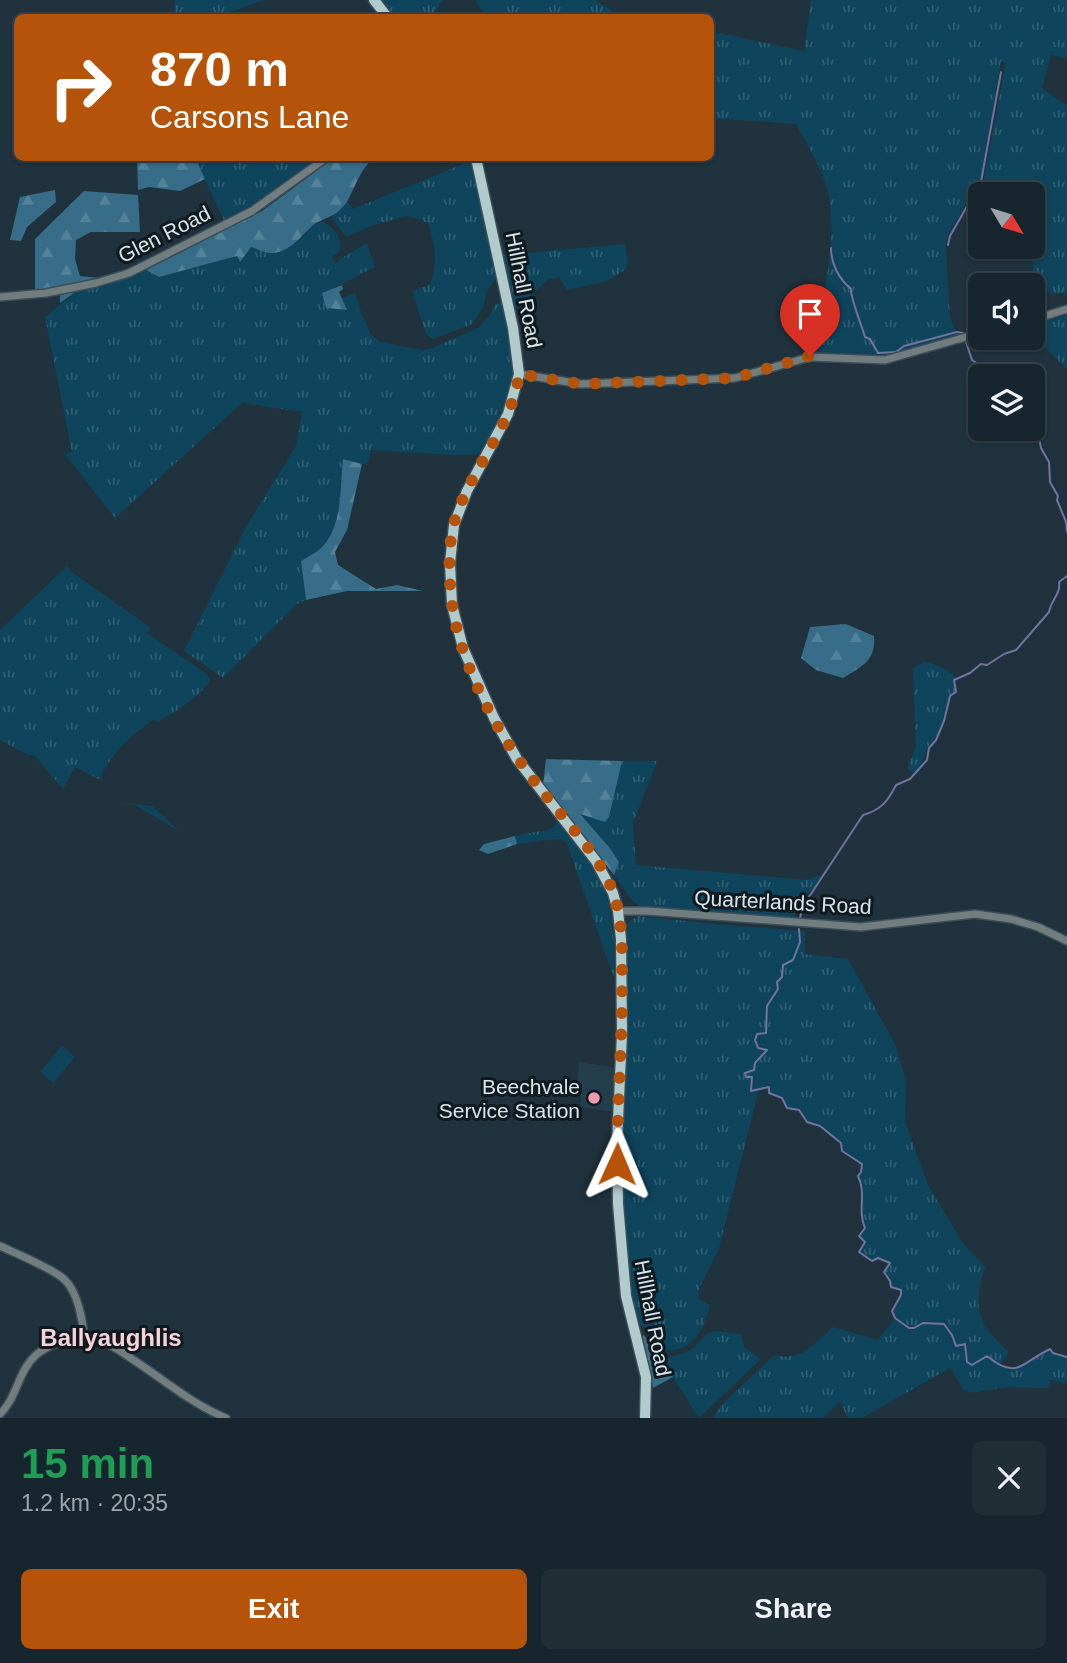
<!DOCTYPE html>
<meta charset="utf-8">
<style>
:root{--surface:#17262e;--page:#202e36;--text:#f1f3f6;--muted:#9ea5aa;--line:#36434a;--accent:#b45309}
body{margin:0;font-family:Arial,sans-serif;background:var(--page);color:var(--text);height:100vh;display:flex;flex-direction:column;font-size:26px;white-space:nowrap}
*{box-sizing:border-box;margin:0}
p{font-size:23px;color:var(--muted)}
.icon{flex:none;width:38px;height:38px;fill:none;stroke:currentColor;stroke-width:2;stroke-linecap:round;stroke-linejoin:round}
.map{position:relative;height:1418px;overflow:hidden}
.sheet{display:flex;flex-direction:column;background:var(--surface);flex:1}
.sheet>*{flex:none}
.hud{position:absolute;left:14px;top:14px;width:700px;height:147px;border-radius:10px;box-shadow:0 2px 5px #0004,0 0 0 2px var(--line);background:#b45309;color:#fff;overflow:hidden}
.needle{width:46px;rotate:128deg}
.tools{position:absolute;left:968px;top:182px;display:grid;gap:14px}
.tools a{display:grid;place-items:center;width:77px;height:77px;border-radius:10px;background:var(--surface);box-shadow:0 2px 5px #0004,0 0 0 2px var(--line);font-size:35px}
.pin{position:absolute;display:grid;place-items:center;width:60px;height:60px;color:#fff;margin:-72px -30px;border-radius:50% 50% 50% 0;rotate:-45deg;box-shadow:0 0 7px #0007}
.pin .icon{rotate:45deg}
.me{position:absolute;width:77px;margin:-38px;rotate:1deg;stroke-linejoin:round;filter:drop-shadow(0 0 5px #0008)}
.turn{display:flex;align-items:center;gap:24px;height:147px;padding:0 21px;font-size:32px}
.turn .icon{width:91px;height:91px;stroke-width:2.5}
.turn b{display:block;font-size:49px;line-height:60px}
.round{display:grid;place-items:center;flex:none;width:74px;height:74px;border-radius:10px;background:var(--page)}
.overview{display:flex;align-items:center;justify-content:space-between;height:119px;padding:0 21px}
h1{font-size:42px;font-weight:700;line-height:52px;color:#1e9e55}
.primary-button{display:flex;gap:14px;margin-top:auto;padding:14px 21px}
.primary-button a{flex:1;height:80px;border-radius:10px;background:var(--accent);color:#fff;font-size:28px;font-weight:700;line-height:80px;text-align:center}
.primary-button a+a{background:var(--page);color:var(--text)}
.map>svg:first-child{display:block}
</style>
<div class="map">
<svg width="1067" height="1418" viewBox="0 0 1067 1418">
<defs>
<pattern id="grass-tufts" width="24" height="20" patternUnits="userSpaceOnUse" patternTransform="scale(1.75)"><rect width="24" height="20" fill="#0e445c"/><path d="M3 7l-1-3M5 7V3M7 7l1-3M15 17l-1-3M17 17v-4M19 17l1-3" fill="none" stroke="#305f74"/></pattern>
<pattern id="forest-firs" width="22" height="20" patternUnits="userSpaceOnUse" patternTransform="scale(1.75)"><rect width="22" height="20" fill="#376d88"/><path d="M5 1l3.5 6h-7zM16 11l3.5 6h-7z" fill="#538299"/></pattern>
</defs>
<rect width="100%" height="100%" fill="#1f323d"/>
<!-- built -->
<path fill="#233e4c" d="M579,1062L617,1068L614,1112L580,1107L581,1089H577Z"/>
<!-- grass -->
<g fill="url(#grass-tufts)">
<path d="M175,0H264L216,17H174Z"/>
<path d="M381,0H443L431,16L433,17L396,18Z"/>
<path d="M475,0H595L614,12L644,17H487Z"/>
<path d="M811,0H1067V58L1051,55L1042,88L1067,106V293L1051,294L1034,278L1031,247H1032V194H987L980,190L983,184L1004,72L1005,63L1001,61L981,178L948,235L946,246L950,317L957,336L885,358L813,352C822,303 841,230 825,182C818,162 806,143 796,124L711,118L710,31L804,51Z"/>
<path d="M195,158H319C288,181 259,204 224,221Z"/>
<path d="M463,158H468L472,169L496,278L487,291L483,308L472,324L433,339L426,334L412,291L429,285C439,266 435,243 428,223L408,216L376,224L346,237L332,218L347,201L353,209L463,164Z"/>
<path d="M322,221C333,227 343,237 340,251L332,257L336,264L340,259L367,243L375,267C357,275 341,286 322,293L346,309L342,298L355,293L361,312L371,335L380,342L422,350L430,349L478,328L491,314L495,304L502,301C509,330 521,365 511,395C504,415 489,435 479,454L453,455L371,450L367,465L344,459C340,489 343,528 320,549C314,554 307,557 301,561L306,600L297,604L223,678L184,651L247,525L296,446L302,412L242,403L115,518L65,454L72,452L45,317L78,290L119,281L146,270L159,277L237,256L239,262L251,247L271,254L305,235L309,228Z"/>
<path d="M625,244L628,261L626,269L607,281L567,290L559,277L548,280L515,309L503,255Z"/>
<path d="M1067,315V369L1033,335L1032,325Z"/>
<path d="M67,566L73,573L151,628L147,633L207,674L210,680C202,696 173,713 158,722L154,719C133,734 108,755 100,780L75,767L63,789L34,755H28L0,740V630Z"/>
<path d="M924,662C938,665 947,668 956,678L954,681L956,692L950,696L939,732L927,748L918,774L907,769L916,747L913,668Z"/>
<path d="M622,761H657L633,823L636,865L807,880L821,875L815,887L796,904L794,921L641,907L631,899L614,875L619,862L609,847L579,813L609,817Z"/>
<path d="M115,802L152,806L179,831L135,805Z"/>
<path d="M560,821C573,839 588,857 598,876C615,907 614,943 614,978L566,841L556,839L517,844L515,836L551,829Z"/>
<path d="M637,916L725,925L805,931V954L848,959L895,1044L906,1080L905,1122L928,1185L962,1242L986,1268C981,1277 980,1285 979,1295C976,1322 991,1335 1009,1352L999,1366C1022,1374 1030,1359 1050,1349L1053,1353L1067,1357V1383L1050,1380V1388L1005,1387L972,1393L964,1390L950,1368L862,1418H848L840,1401L823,1418H712L726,1400L775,1355C801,1362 815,1343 833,1327L878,1340L895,1318L892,1311L901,1295V1291L891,1287L890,1281L884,1272L890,1262L878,1258L872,1261L859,1252L865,1242L859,1236L865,1228C857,1210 867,1194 858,1176L861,1172L862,1164L842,1151L841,1143L821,1126L807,1122L799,1110L787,1108L782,1098L769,1093V1087L759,1089L719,1248L699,1289V1299L710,1305C704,1330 692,1354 662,1350L643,1326L637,1324C633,1299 628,1274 626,1250C617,1142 630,1033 627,924Z"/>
<path d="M715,1331L741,1334L744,1347L761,1359L699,1418L660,1358C671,1357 684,1355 693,1348C702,1342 703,1333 715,1331Z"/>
</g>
<!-- forest -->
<g fill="url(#forest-firs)">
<path d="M137,158H195L205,179L180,191L149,187L138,190Z"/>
<path d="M334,158H374C361,168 356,185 348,200C335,221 321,216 309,229C299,239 288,252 273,253C266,254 258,249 251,247L240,262L237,256L159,277L146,270L262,211Z"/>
<path d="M55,190L56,202L27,227L21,241L10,240L20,197Z"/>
<path d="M84,191L138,195L140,232H91L76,240L75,259L80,276L99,278L101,285L78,290L60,303V294L35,297V239Z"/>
<path d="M342,285L343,289L339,292L347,310L326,308L322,293Z"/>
<path d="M343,459L362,464L347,530L335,552L338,565L376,589L397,585L423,591H347L306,600L301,561C307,557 314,554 320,549C343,528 340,488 343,459Z"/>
<path d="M846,624L874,636C876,661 862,666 843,678L816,670L801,658L810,627Z"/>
<path d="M546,759L622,761L609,817L605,822L580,814L609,847L619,862L614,875L543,785Z"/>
<path d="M515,836L517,844L488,854L479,850L484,844Z"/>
<path d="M644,1335L673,1377L653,1388L648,1360L640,1338Z"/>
</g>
<!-- garden -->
<path fill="#0e445c" d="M62,1046L75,1057L53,1083L40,1072Z"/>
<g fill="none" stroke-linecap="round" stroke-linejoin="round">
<!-- stream -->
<g stroke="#7372a0" stroke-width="2">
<path d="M948,245L950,236L981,182L1001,72"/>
<path d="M831,248C831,264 839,279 851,289C850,297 862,326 865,337L870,339L878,353L896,352L904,346L957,332L963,333"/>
<path d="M965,339L972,360L986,370L999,376"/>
<path d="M1032,402L1041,448L1049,462L1050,482L1058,496L1057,500L1066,522L1067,532"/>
<path d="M800,918L803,906L863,815C881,810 888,801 896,785L910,779L927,760L929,748L936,740L944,721L950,696L956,692L954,680L970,673L981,664L987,665L1004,654L1016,650L1049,612C1051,600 1061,594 1059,582L1067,576"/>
<path d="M799,929L800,942L793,960L783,965L782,977L777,982L778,989L767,1006L766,1033L757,1034L755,1040L758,1048L767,1050L755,1063L754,1070L745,1073L746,1077H752L751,1091L769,1087V1093L782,1098L787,1108L799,1110L807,1122L820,1126L841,1143L842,1151L862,1164L861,1172L858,1176C867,1194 857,1210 865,1228L859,1236L865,1242L859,1252L872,1261L878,1258L890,1263L884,1272L890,1281L891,1287L901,1290V1295L892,1311L895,1318L909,1328H914L923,1323L944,1324L952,1335L956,1346L965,1344L967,1362L972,1365L987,1356C1017,1381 1022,1362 1050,1349L1053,1353L1067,1357"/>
</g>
<!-- minor casing -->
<g stroke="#3d4e59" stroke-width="10">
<g id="minor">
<path d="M0,297L46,293L96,283L129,273L252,211L326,158"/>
<path d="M1032,320L1067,309"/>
<path d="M519,374L581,384L735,378L810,357L885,360L980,333"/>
<path d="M618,911H647L861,927L975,914L1011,919L1038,927L1067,941"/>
<path d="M0,1246C15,1253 54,1269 65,1280C78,1293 83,1321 84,1338"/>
<path d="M0,1414C17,1398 18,1371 36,1355C50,1343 74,1336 92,1339C107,1341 122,1352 135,1361C164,1380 192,1404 226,1418"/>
</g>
</g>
<!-- major casing -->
<g stroke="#3d4e59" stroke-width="13">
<g id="major">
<path d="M374,0L388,18"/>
<path d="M476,158L513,328L519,374L508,414L467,491L454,525L450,563L452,605L463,648L494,718L517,759L596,861L613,893L618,911L621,939L622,1034L617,1142L618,1204L626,1296L646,1377L645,1418"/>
</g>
</g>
<!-- minor -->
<use href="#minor" stroke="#717d7e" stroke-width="7"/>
<!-- major -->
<use href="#major" stroke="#b1cacc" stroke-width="10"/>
</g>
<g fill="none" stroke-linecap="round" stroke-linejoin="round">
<!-- route -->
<path stroke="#b45309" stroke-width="12" stroke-dasharray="0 21.6" d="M617,1164C617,1106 622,1048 622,989C622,958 624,925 614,895C601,856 567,823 542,791C497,735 452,654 450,581C449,562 449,542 454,523C469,470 512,429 519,374L581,384L735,378L810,356"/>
</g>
<!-- markers -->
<circle fill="#f29aad" stroke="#10191e" stroke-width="2.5" cx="594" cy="1098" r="7"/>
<g text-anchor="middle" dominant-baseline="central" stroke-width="6" stroke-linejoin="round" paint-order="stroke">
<!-- street labels -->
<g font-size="21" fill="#d8e4eb" stroke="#10191e">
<text transform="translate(164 234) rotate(-27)">Glen Road</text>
<text transform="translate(524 290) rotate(79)">Hillhall Road</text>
<text transform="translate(783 902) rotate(3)">Quarterlands Road</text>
<text transform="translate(653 1318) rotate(79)">Hillhall Road</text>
</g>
<!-- poi labels -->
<g font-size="21" fill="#d8e4eb" stroke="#10191e" text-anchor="end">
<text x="580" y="1086">Beechvale<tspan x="580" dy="24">Service Station</tspan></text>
</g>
<!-- quarter labels -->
<g font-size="24" font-weight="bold" fill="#f6d3d9" stroke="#10191e">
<text x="111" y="1337">Ballyaughlis</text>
</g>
</g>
</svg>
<div class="tools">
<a><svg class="needle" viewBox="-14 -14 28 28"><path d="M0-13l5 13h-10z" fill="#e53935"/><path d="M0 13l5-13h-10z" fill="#9ea5aa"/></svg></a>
<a><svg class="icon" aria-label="sound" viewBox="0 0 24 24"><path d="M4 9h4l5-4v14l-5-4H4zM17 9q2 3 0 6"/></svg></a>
<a><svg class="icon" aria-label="layers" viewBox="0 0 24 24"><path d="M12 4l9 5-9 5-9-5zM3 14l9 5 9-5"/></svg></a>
</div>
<div class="pin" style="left:810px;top:356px;background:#d93025"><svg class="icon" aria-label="arrive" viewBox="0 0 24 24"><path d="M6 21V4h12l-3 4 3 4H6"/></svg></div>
<svg class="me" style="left:617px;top:1164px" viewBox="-20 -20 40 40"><path d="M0-17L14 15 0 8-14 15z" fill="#b45309" stroke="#fff" stroke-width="4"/></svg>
<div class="hud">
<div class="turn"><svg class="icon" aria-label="right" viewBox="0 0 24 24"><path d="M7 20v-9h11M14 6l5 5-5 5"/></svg><div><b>870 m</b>Carsons Lane</div></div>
</div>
</div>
<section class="sheet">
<div class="overview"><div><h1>15 min</h1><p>1.2 km · 20:35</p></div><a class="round"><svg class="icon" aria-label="close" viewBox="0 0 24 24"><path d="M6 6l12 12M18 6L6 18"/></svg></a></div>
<div class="primary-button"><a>Exit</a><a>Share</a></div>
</section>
